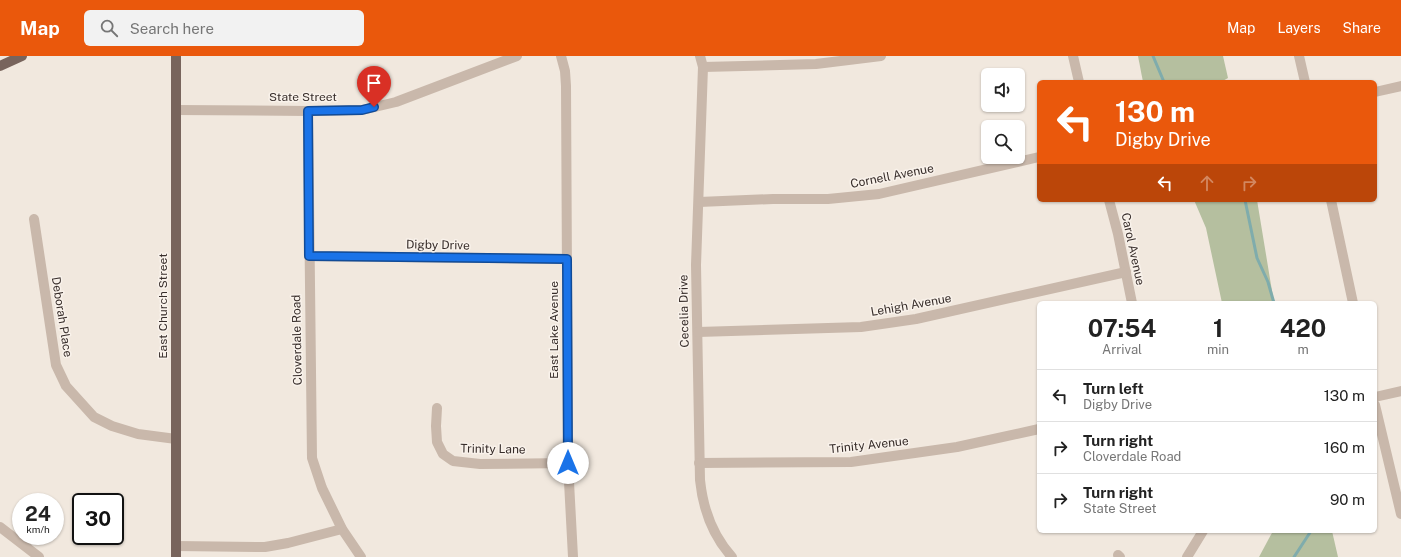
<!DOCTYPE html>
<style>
:root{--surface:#fff;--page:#f2f2f2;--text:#222;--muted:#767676;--line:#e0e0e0;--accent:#ea580c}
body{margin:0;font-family:"Public Sans",sans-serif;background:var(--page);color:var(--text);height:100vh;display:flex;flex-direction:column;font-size:15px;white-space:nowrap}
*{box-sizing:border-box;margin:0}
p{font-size:13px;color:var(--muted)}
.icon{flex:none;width:22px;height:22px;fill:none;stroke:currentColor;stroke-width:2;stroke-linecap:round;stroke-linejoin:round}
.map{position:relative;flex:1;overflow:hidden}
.sheet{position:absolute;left:1037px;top:245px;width:340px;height:232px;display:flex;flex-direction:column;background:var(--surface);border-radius:6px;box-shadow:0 1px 3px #0004}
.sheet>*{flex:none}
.hud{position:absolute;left:1037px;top:24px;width:340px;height:122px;border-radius:6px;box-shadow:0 1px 3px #0004;background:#ea580c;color:#fff;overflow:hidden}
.fabs{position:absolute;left:981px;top:12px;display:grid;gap:8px}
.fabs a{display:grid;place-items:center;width:44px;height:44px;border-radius:6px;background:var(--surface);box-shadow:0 1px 3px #0004;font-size:20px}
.speed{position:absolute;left:12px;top:437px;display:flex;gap:8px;font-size:20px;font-weight:700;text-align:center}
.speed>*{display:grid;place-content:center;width:52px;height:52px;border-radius:50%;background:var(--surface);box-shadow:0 1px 3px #0004;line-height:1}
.speed small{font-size:10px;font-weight:400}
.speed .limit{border:2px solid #111;border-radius:6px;background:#fff;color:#111}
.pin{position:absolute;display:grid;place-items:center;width:34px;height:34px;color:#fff;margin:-41px -17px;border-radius:50% 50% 50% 0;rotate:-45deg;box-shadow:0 0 4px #0007}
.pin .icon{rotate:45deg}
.me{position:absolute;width:44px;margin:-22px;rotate:0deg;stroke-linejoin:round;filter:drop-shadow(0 0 3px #0008)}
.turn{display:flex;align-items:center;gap:14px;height:84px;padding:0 12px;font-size:18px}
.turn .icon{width:52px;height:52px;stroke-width:2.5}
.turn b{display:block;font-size:28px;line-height:34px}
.lanes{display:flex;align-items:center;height:38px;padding:0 12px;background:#0003;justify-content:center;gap:20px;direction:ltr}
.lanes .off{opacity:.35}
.eta{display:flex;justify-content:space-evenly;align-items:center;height:68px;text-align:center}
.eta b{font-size:24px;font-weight:700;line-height:28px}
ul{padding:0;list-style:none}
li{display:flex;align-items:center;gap:12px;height:52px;padding:0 12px;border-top:1px solid var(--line)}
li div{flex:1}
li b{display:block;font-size:15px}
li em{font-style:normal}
header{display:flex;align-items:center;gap:24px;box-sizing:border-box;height:56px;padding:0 20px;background:var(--accent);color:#fff}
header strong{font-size:19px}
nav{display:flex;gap:22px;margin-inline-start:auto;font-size:14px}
.search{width:280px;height:36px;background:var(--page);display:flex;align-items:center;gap:10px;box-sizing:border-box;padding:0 14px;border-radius:6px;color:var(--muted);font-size:15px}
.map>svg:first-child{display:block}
</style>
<header>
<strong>Map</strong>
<div class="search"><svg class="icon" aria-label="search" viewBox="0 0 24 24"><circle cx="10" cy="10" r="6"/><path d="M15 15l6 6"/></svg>Search here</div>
<nav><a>Map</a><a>Layers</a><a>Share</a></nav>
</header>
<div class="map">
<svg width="1401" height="501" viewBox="0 0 1401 501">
<rect width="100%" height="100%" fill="#f1e8de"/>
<!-- green -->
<g fill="#b5bf9f">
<path d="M1138,0H1223L1228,22L1221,26H1143Z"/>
<path d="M1194,144H1257L1274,247H1222L1206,172Z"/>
<path d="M1273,475H1332L1338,501H1259Z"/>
</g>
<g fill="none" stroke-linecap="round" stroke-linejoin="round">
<!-- stream -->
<g stroke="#7facac" stroke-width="3">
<path d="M1153,0L1164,26"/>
<path d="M1245,144L1257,202L1268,226L1274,247"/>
<path d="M1294,501L1311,475"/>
</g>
<!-- minor -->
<g stroke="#c9b8ab" stroke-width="10">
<path d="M561,0L565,15L566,30L568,407L573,501"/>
<path d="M700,0L703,11L696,209L700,424C703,453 712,479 732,501"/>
<path d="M1073,0L1079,26"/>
<path d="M1299,0L1305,26"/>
<path d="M703,11L816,8L881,0"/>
<path d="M1375,36L1401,30"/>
<path d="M176,54L308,55L362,54L396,46L517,0"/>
<path d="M308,55L312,402L322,432L342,473L361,501"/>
<path d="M1109,144L1118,178L1132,247"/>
<path d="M1331,144L1353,247"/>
<path d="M699,146L773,143H828L879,138L1039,101"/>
<path d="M34,163L56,309L66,330L94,361L112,370L138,378L176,383"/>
<path d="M309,200L567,203"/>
<path d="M698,276L861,271L916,263L1126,216"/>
<path d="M1375,341L1401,335"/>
<path d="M1375,349L1401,458"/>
<path d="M437,352L436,370L437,386L443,398L453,405L480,408L568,407"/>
<path d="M699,407L851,406L957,391L1039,373"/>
<path d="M0,471L39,501"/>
<path d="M176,490L265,491L288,487L342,473"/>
<path d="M1118,499L1120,501"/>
<path d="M1187,501L1203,475"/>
</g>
<!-- major -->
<g stroke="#78645c" stroke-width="10">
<path d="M0,10L22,0"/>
<path d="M176,501V0"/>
</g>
</g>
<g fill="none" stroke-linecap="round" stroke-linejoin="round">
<!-- route casing -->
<g stroke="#114b97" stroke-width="10">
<path id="route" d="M374,51L362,54L308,55L309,200L567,203L568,407"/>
</g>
<!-- route -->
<use href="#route" stroke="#1a73e8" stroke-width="7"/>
</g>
<g text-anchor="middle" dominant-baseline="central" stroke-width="3" stroke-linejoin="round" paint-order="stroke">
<!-- street labels -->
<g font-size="12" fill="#372d2a" stroke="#f9f2eb">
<text x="303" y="41">State Street</text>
<text transform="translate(892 120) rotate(-11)">Cornell Avenue</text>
<text transform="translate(438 189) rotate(1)">Digby Drive</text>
<text transform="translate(1133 193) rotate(78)">Carol Avenue</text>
<text transform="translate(911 249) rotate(-10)">Lehigh Avenue</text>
<text transform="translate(163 250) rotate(-90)">East Church Street</text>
<text transform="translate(684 255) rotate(-91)">Cecelia Drive</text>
<text transform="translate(62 261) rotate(81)">Deborah Place</text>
<text transform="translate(554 274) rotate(-90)">East Lake Avenue</text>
<text transform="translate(297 284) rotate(-91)">Cloverdale Road</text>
<text transform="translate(869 389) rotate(-6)">Trinity Avenue</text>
<text transform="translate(493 393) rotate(1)">Trinity Lane</text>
</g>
</g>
</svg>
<div class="fabs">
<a><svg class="icon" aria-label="sound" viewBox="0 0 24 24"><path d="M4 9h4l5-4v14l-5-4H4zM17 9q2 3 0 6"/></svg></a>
<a><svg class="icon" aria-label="search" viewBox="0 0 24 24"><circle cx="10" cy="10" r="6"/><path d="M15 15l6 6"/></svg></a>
</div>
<div class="speed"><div>24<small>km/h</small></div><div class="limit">30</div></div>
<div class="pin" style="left:374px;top:51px;background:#d93025"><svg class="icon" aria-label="arrive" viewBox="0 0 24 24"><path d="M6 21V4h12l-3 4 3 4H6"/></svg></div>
<svg class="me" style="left:568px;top:407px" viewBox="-20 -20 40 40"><circle r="19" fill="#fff"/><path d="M0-13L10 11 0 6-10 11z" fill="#1a73e8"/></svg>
<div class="hud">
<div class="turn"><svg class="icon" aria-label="left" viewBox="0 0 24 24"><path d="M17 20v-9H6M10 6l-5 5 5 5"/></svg><div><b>130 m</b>Digby Drive</div></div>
<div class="lanes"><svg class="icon" aria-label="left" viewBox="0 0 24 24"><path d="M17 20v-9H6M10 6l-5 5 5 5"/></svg><svg class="icon off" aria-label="ahead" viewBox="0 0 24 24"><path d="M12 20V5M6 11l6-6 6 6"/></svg><svg class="icon off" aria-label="right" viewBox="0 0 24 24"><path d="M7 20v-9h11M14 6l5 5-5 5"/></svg></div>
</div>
<section class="sheet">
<div class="eta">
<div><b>07:54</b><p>Arrival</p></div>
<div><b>1</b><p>min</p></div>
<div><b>420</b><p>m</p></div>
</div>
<ul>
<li><svg class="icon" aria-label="left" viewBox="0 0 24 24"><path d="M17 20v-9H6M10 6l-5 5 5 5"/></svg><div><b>Turn left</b><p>Digby Drive</p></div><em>130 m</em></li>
<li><svg class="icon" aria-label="right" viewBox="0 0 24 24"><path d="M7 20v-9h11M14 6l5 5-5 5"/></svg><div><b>Turn right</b><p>Cloverdale Road</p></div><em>160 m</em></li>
<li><svg class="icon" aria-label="right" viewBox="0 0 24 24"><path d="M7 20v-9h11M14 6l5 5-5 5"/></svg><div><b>Turn right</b><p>State Street</p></div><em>90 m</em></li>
</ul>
</section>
</div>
